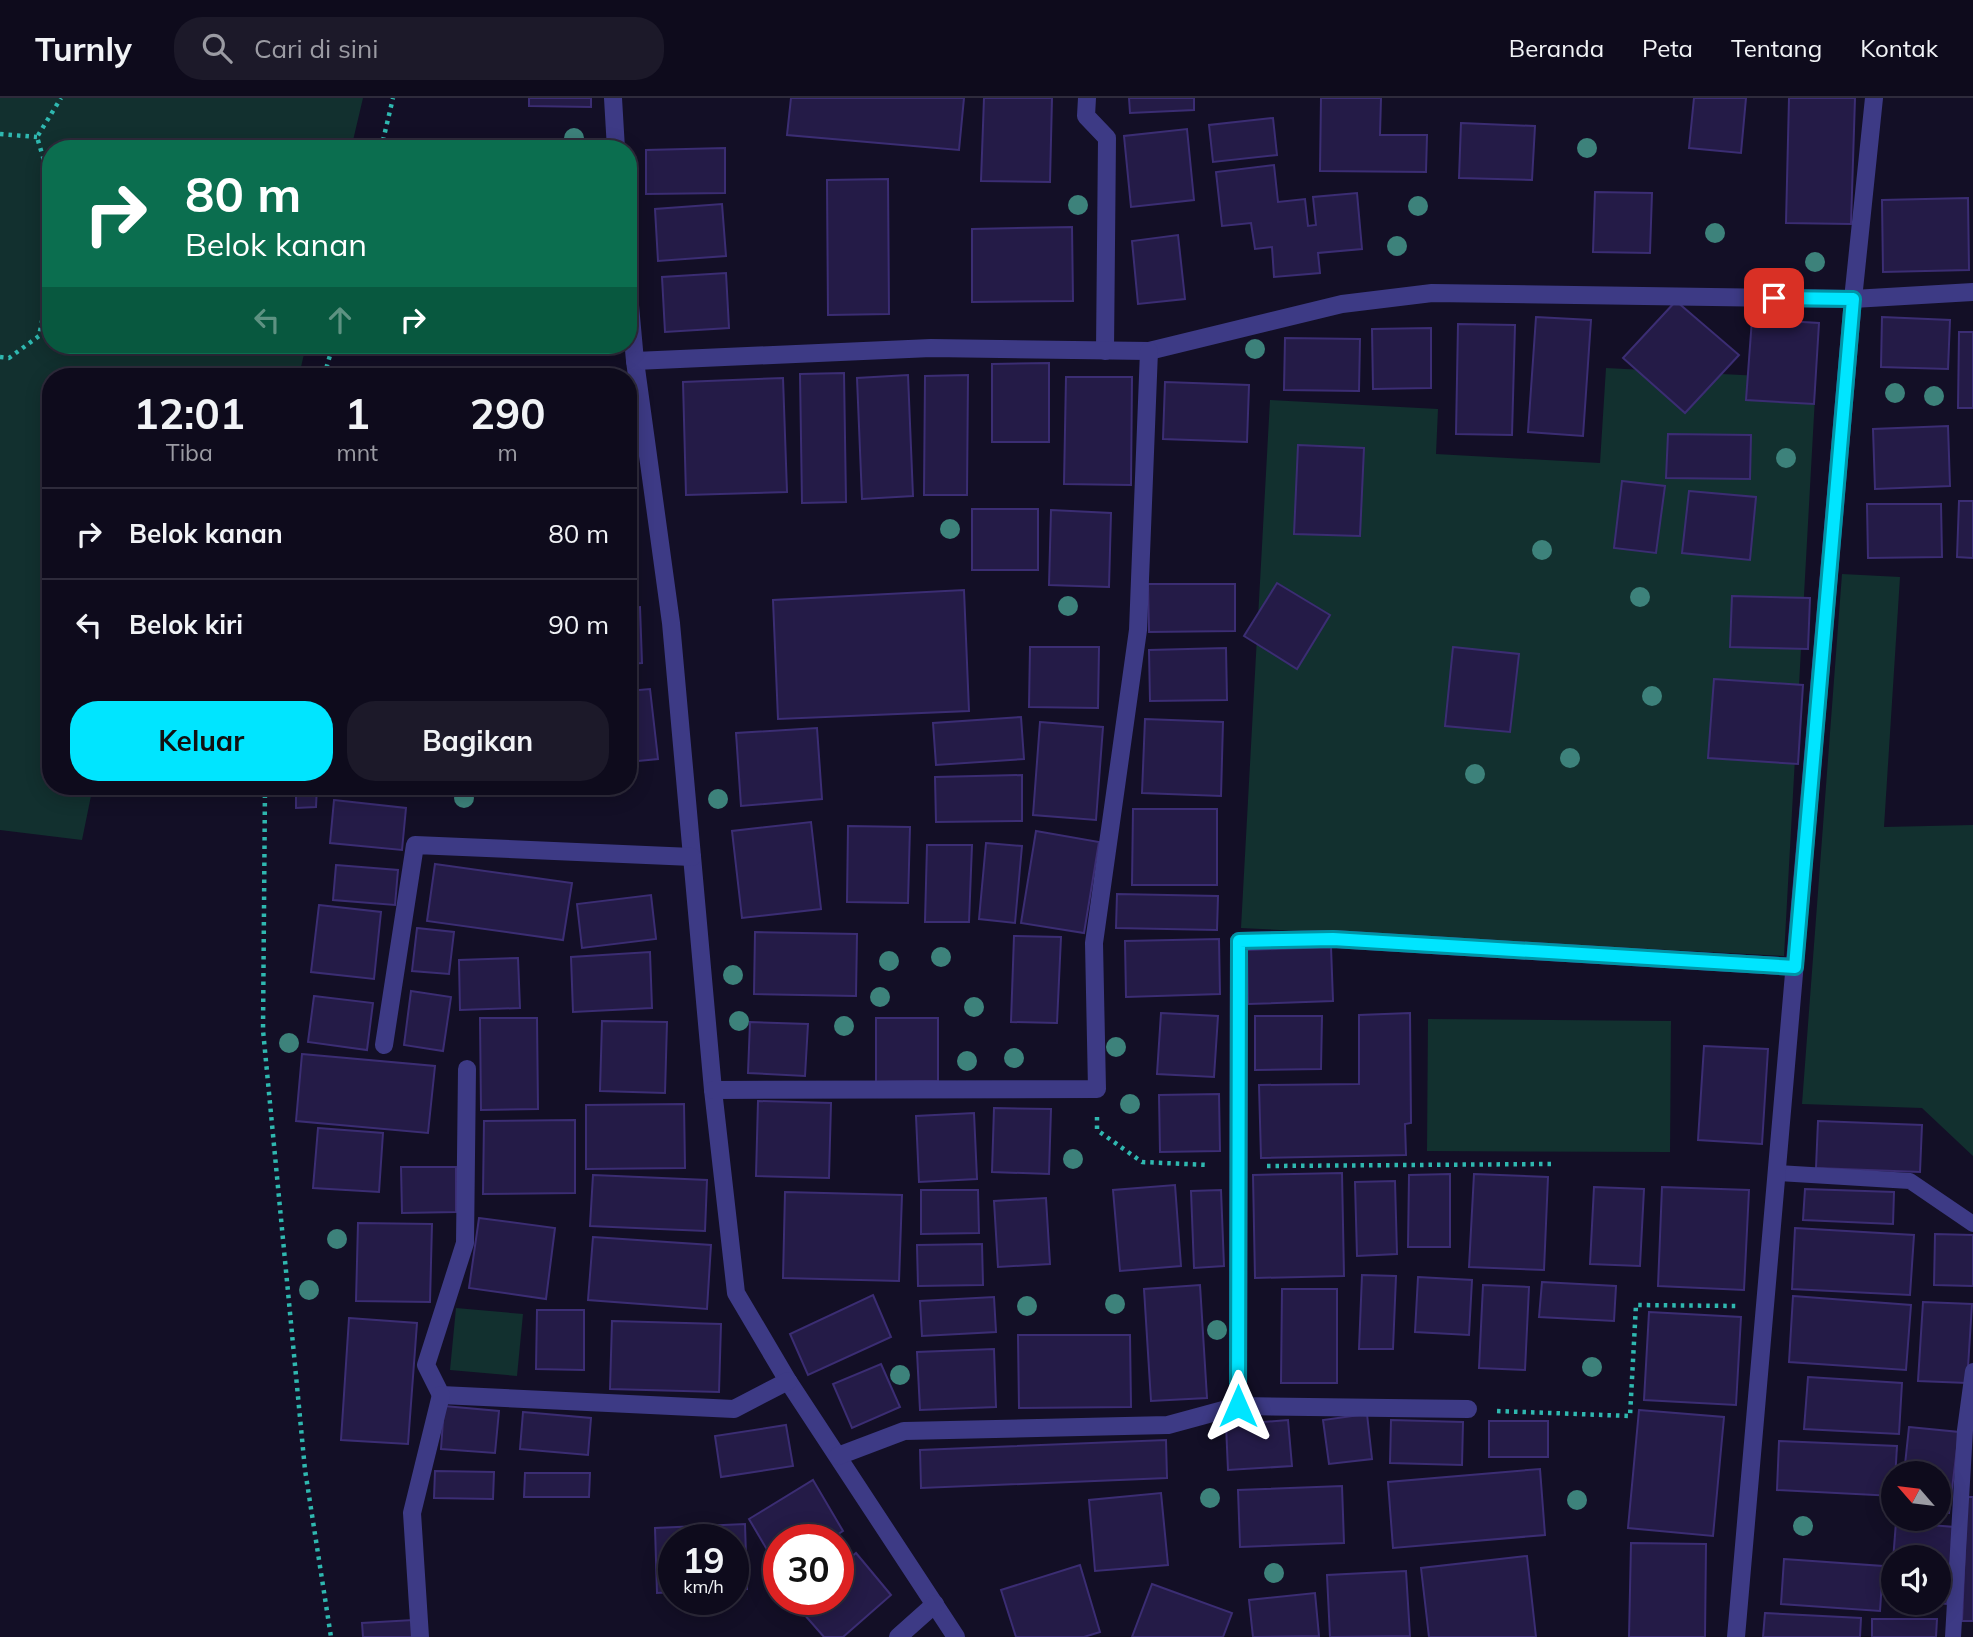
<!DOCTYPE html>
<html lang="id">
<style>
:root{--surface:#0e0b1c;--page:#1c1929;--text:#f1f3f6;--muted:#9b9ba3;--line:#2e2b3b;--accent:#00e5ff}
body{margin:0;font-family:Mulish,sans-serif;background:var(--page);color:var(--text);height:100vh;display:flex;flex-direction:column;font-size:26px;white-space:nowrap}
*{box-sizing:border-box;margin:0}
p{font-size:23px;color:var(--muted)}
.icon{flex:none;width:38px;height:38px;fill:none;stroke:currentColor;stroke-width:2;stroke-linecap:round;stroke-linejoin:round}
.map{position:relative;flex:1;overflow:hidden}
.panel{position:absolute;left:42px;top:270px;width:595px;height:427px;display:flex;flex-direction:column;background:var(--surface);border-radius:28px;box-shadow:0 4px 18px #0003,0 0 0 2px var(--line)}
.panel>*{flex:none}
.top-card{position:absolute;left:42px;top:42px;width:595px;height:214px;border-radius:28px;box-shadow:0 4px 18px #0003,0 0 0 2px var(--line);background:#0b6e4f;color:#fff;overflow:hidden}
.needle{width:46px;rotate:298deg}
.fabs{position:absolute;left:1881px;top:1363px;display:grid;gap:14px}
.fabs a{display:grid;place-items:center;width:70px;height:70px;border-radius:50%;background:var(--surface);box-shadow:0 4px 18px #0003,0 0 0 2px var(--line);font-size:35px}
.speed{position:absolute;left:658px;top:1426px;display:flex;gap:14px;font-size:35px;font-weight:700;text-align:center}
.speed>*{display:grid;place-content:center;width:91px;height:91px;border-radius:50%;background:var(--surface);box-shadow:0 4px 18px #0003,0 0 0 2px var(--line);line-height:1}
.speed small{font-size:18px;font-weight:400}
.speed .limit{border:10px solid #d22;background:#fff;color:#111}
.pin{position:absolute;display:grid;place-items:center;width:60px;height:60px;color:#fff;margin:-30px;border-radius:14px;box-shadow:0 4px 10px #0006}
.me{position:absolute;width:77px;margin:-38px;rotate:0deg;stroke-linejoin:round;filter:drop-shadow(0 0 5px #0008)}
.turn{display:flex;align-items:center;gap:24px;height:147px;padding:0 28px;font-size:32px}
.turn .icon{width:91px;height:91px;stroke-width:2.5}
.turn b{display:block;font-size:49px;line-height:60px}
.lanes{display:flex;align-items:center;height:66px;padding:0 28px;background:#0003;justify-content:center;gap:35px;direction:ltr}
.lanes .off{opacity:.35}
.eta{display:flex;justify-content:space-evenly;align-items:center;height:119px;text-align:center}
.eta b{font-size:42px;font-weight:700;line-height:49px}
.primary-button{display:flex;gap:14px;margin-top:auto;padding:14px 28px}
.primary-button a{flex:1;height:80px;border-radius:28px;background:var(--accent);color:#111;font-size:28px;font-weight:700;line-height:80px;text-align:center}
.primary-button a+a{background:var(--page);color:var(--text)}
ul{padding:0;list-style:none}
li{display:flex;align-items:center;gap:21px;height:91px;padding:0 28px;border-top:2px solid var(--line)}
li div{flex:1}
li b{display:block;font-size:26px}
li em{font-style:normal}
header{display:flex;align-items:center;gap:42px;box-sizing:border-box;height:98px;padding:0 35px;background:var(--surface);border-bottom:2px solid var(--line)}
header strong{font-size:33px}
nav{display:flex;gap:38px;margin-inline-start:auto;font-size:24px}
.search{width:490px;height:63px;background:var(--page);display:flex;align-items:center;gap:18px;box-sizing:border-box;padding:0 24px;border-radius:28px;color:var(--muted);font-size:26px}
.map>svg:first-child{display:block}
</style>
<header>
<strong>Turnly</strong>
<div class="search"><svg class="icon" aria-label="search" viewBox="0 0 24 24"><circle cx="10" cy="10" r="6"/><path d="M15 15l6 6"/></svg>Cari di sini</div>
<nav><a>Beranda</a><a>Peta</a><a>Tentang</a><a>Kontak</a></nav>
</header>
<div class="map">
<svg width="1973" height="1539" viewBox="0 0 1973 1539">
<rect width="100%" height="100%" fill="#130f26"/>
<!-- green -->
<g fill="#12302f">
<path d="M0,0H363L351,51H51V247H306L299,278H51V688H93L82,742L0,732Z"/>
<path d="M1606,270L1816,281L1784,858L1241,830L1270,302L1438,311L1436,356L1600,365Z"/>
<path d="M1842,476L1900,479L1884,729L1973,727V1058L1922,1010L1802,1006Z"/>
<path d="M1428,921L1671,923L1670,1054L1427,1053Z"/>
<path d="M456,1210L523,1216L517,1278L450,1272Z"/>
</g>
<!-- building -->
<g fill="#241b47" stroke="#3b2d73" stroke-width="2">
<path d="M529,0H591V9L529,8Z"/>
<path d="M791,0H964L959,52L787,37Z"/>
<path d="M984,0H1052L1050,84L981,83Z"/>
<path d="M1129,0H1194V12L1130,15Z"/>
<path d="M1321,0H1381L1380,37H1427L1426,74L1320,73Z"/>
<path d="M1694,0H1746L1741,55L1689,50Z"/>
<path d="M1789,0H1855L1851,126L1786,125Z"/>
<path d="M1273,20L1277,57L1213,64L1209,27Z"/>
<path d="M1461,25L1535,28L1532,82L1459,80Z"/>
<path d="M1187,31L1194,102L1131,109L1124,38Z"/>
<path d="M725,50V95L646,96V52Z"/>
<path d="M1274,67L1278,104L1305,101L1308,128L1316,127L1313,99L1357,95L1362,151L1318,155L1320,175L1274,179L1272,149L1255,151L1251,125L1222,128L1216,74Z"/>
<path d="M888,81L889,216L828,217L827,82Z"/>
<path d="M1595,94L1652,95L1650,155L1593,154Z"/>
<path d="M1968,100L1969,172L1883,174L1882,102Z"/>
<path d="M722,106L726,158L658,163L655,111Z"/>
<path d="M1072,129L1073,203L972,204V131Z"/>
<path d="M1178,137L1185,201L1138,206L1132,143Z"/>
<path d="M726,175L729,230L665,234L662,179Z"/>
<path d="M1676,203L1739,257L1685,315L1623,260Z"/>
<path d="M1536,219L1591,222L1583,338L1528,334Z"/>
<path d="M1882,219L1950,222L1948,271L1881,269Z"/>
<path d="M1752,221L1819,225L1814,306L1746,302Z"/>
<path d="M1458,226L1515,227L1512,337L1456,336Z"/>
<path d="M1431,230V290L1373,291L1372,231Z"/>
<path d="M1959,234H1973V310H1958Z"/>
<path d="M1285,240L1360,241L1359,293L1284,292Z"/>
<path d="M1049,265V344H992V266Z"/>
<path d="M571,272V278H502V274Z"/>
<path d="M844,275L846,404L802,405L800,276Z"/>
<path d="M908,277L913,398L862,401L857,280Z"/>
<path d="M968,277L967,397H924L925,278Z"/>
<path d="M1066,279H1132L1131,387L1064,386Z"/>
<path d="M783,280L787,394L686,397L683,284Z"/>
<path d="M1165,284L1249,287L1247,344L1163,341Z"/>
<path d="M1948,328L1950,388L1875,391L1873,331Z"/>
<path d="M1668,336L1751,337L1750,381L1666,380Z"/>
<path d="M1298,347L1364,350L1360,438L1294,436Z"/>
<path d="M1622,383L1665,388L1656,455L1614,450Z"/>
<path d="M1689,393L1756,399L1750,462L1682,455Z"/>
<path d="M1959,403H1973V460L1957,459Z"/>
<path d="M1867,406H1941L1942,459L1868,460Z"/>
<rect x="972" y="411" width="66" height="61"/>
<path d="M1051,412L1111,415L1109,489L1049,487Z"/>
<path d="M1277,485L1330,517L1297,571L1244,538Z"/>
<path d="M1148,486H1235V533L1149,534Z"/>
<path d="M964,492L969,613L778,621L773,502Z"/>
<path d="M1732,498L1810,500L1808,551L1730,549Z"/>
<path d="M640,509L642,565L628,566V510Z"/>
<path d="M1030,549H1099L1098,610L1029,609Z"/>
<path d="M1453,549L1519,556L1510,634L1445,628Z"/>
<path d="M1226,550L1227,602L1150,603L1149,552Z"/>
<path d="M1714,581L1803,587L1798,666L1708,660Z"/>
<path d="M650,591L658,661L628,664V593Z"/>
<path d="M1021,619L1024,661L936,667L933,625Z"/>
<path d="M1145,621L1223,624L1221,698L1142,695Z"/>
<path d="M1040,624L1103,629L1096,722L1033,717Z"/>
<path d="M817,630L822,701L741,708L736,635Z"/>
<path d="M1022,677V723L936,724L935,679Z"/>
<path d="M296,688H317L316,709L296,710Z"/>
<path d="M334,702L406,710L402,752L330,745Z"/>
<path d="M1133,711H1217V787H1132Z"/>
<path d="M811,724L821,811L742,820L732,733Z"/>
<path d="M848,728L910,729L908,805L847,804Z"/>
<path d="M1036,733L1099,744L1084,835L1021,825Z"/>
<path d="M986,745L1022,748L1015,825L979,821Z"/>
<path d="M927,747H972L969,824H925Z"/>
<path d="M435,766L572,785L563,842L427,823Z"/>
<path d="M336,767L398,772L395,807L333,802Z"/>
<path d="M1117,796L1218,798L1217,832L1116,830Z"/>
<path d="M651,797L656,841L582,850L577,806Z"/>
<path d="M319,807L381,814L374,881L311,874Z"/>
<path d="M417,830L454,834L449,876L412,873Z"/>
<path d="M755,834L857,836L856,898L754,896Z"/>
<path d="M1014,838L1061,839L1057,925L1011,924Z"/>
<path d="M1219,841L1220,896L1126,899L1125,843Z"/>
<path d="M1331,849L1333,903L1248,906L1247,852Z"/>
<path d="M650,854L652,910L573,914L571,859Z"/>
<path d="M518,860L520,910L460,912L459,862Z"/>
<path d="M411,893L451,899L443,953L404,947Z"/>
<path d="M314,898L373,905L367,952L308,944Z"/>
<path d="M1161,915L1218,918L1214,979L1157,976Z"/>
<path d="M1410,915L1411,1025L1405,1026L1406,1057L1261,1060L1259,987L1359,986V917Z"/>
<path d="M1255,918H1322L1321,971L1255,972Z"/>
<path d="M480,920H537L538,1011L481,1012Z"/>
<path d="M876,920H938V983L876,984Z"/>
<path d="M602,923L667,924L665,995L600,993Z"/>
<path d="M750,924L808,926L805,978L748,975Z"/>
<path d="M1704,948L1768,951L1762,1046L1698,1042Z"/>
<path d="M302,956L435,968L428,1035L296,1023Z"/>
<path d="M1219,996L1220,1053L1160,1054L1159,997Z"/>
<path d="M758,1003L831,1005L829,1080L756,1078Z"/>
<path d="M684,1006L685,1070L586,1071V1007Z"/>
<path d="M994,1010L1051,1011L1049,1076L992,1074Z"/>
<path d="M974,1015L977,1081L919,1084L916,1018Z"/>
<path d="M575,1022V1095L483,1096L484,1023Z"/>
<path d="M1818,1023L1922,1027L1920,1074L1816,1070Z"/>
<path d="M318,1030L383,1035L379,1094L313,1090Z"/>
<path d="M401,1069H456V1114L402,1115Z"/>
<path d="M1342,1075L1344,1178L1255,1180L1253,1077Z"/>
<path d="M1450,1076V1149H1408L1409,1077Z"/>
<path d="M1474,1076L1548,1079L1544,1172L1469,1169Z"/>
<path d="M593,1077L707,1082L705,1133L590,1128Z"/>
<path d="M1395,1083L1397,1156L1357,1158L1355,1084Z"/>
<path d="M1175,1087L1181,1168L1120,1173L1113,1092Z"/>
<path d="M1594,1089L1644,1091L1640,1168L1590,1166Z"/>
<path d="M1662,1089L1749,1092L1744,1192L1658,1188Z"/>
<path d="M1805,1091L1894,1094L1893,1126L1803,1122Z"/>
<path d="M921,1092H978L979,1135L921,1136Z"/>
<path d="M1221,1092L1224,1168L1194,1170L1191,1093Z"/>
<path d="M785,1094L902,1097L899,1183L783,1180Z"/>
<path d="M1046,1100L1050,1166L998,1169L994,1103Z"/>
<path d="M479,1120L555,1130L546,1201L469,1190Z"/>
<path d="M358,1125L432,1126L430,1204L356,1203Z"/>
<path d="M1795,1130L1914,1137L1910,1197L1792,1191Z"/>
<path d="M1935,1136L1973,1137V1188L1934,1187Z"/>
<path d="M593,1139L711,1147L707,1211L588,1202Z"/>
<path d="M982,1146L983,1187L918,1188L917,1147Z"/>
<path d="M1362,1177L1396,1178L1393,1251H1359Z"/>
<path d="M1418,1179L1472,1182L1469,1237L1415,1234Z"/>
<path d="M1542,1184L1616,1188L1614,1223L1539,1219Z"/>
<path d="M1200,1187L1207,1300L1151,1303L1144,1191Z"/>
<path d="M1483,1187L1529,1189L1525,1272L1479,1270Z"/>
<path d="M1282,1191H1337V1285H1281Z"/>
<path d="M873,1197L891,1239L808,1277L790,1236Z"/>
<path d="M1793,1198L1911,1207L1906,1272L1789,1264Z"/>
<path d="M994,1199L996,1234L922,1238L920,1203Z"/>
<path d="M1923,1204L1972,1206L1967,1285L1918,1283Z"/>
<path d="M537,1212H584V1272L536,1271Z"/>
<path d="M1649,1214L1741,1219L1736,1307L1644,1302Z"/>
<path d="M349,1220L417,1225L408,1346L341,1342Z"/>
<path d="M612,1223L721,1226L719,1294L610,1291Z"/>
<path d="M1018,1237H1130L1131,1309L1019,1310Z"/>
<path d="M994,1251L996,1309L920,1312L917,1254Z"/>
<path d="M881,1266L900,1309L852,1330L833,1286Z"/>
<path d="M1808,1279L1902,1285L1899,1336L1804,1331Z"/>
<path d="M444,1308L499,1313L495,1355L441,1351Z"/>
<path d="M1639,1312L1724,1319L1713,1438L1628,1430Z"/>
<path d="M523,1314L591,1320L588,1357L520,1351Z"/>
<path d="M1367,1316L1372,1361L1329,1366L1323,1322Z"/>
<path d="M1288,1322L1292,1368L1228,1372L1226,1327Z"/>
<path d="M1391,1322L1463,1324L1462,1367L1390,1365Z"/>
<rect x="1489" y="1323" width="59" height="36"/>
<path d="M786,1327L793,1368L721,1379L715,1338Z"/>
<path d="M1909,1329L1959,1334L1949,1415L1939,1414V1376H1904Z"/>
<path d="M1166,1342L1167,1380L921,1390L920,1352Z"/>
<path d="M1779,1343L1897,1348L1894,1398L1777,1392Z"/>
<path d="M1540,1371L1545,1437L1393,1450L1388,1384Z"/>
<path d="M435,1373L494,1374L493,1401L434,1400Z"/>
<path d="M525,1375H590L589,1399H524Z"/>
<path d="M813,1382L843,1433L829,1442H779V1472L749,1421Z"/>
<path d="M1342,1388L1344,1445L1240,1449L1238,1392Z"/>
<path d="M1161,1395L1168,1467L1095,1473L1089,1402Z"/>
<path d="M1967,1399H1973V1523H1962Z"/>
<path d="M1896,1424L1954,1429L1947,1506L1938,1505L1939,1460H1894V1502L1890,1501Z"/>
<path d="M745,1426L747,1491L733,1492V1442H674V1494L657,1495L655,1430Z"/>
<path d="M1631,1445L1706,1446L1705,1539H1629Z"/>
<path d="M856,1455L891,1497L843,1539H824L796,1507L802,1502H838V1470Z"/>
<path d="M1527,1458L1536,1539H1429L1421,1470Z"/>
<path d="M1784,1461L1883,1468L1880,1513L1781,1506Z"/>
<path d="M1080,1467L1100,1534L1084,1539H1016L1001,1492Z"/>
<path d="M1406,1473L1410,1538L1330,1539L1327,1477Z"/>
<path d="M1152,1486L1232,1515L1223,1539H1132Z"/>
<path d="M1315,1495L1319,1538L1253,1539L1249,1502Z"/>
<path d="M1765,1515L1861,1520L1860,1539H1763Z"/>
<path d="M1872,1521H1937L1936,1539H1872Z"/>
<path d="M413,1522L414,1539H363L362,1525Z"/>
</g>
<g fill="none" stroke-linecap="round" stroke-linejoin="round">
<!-- path -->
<g stroke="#2fb8b0" stroke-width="4.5" stroke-dasharray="3.5 5" stroke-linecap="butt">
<path d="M0,36L37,39"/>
<path d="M381,51L393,0"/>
<path d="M51,86L37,39L61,0"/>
<path d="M0,259L9,260L39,238L51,179"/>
<path d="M324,278L333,247"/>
<path d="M265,688L263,932L305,1372L331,1539"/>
<path d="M1097,1019V1032L1142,1064L1209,1067"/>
<path d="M1267,1068L1551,1066"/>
<path d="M1497,1313L1630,1318L1636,1207L1736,1208"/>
</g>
<!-- lane -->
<g stroke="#3d3a85" stroke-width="16">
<path d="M1777,1075L1910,1083L1973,1126"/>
<path d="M1953,1539L1965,1332L1973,1273"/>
</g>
<!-- street -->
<g stroke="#3d3a85" stroke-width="18">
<path d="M613,0L616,51"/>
<path d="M1087,0L1086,18L1107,40L1105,253"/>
<path d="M628,185L635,263L671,525L713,992L736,1195L788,1283L956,1539"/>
<path d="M635,263L931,250L1149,253L1342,206L1432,195L1853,201L1973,194"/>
<path d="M384,947L415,747L692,759"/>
<path d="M467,971L465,1145L426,1267L441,1297L734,1311L788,1283"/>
<path d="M713,992L1097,991L1094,845L1138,532L1149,253"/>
<path d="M1238,1308L1239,843L1333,841L1795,869"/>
<path d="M838,1358L904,1333L1168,1327L1238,1308L1468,1311"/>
<path d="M420,1539L412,1415L441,1297"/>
<path d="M898,1539L935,1506"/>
<path d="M1736,1539L1853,201L1874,0"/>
</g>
</g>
<!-- trees -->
<g fill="#3d827b">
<circle cx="574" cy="40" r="10"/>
<circle cx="1587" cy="50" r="10"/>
<circle cx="1078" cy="107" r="10"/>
<circle cx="1418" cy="108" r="10"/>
<circle cx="1715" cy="135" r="10"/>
<circle cx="1397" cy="148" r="10"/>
<circle cx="1815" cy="164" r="10"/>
<circle cx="1255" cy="251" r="10"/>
<circle cx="1895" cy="295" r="10"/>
<circle cx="1934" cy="298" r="10"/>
<circle cx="1786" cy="360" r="10"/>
<circle cx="950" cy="431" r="10"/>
<circle cx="1542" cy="452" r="10"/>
<circle cx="1640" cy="499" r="10"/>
<circle cx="1068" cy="508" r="10"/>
<circle cx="1652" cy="598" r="10"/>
<circle cx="1570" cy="660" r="10"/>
<circle cx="1475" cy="676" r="10"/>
<circle cx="464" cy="700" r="10"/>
<circle cx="718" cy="701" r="10"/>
<circle cx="941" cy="859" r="10"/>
<circle cx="889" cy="863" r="10"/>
<circle cx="733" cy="877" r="10"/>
<circle cx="880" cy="899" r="10"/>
<circle cx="974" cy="909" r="10"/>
<circle cx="739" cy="923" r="10"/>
<circle cx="844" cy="928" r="10"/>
<circle cx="289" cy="945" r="10"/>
<circle cx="1116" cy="949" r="10"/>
<circle cx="1014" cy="960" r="10"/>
<circle cx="967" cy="963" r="10"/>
<circle cx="1130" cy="1006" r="10"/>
<circle cx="1073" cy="1061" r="10"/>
<circle cx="337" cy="1141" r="10"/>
<circle cx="309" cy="1192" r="10"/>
<circle cx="1115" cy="1206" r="10"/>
<circle cx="1027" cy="1208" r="10"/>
<circle cx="1217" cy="1232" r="10"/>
<circle cx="1592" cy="1269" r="10"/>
<circle cx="900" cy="1277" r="10"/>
<circle cx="1210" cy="1400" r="10"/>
<circle cx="1577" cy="1402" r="10"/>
<circle cx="1803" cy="1428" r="10"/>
<circle cx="1274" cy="1475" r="10"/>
</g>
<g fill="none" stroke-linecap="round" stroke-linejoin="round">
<!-- route casing -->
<g stroke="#0095a6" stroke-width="18">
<path id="route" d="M1238,1308L1239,843L1333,841L1795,869L1853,201L1774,200"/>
</g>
<!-- route -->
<use href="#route" stroke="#00e5ff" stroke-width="12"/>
</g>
</svg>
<div class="fabs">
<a><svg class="needle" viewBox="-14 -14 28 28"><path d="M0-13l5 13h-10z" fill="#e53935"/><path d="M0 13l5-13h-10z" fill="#9b9ba3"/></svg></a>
<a><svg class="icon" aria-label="sound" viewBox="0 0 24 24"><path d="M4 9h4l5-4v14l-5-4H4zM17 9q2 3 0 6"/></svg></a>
</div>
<div class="speed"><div>19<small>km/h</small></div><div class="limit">30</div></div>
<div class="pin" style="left:1774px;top:200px;background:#d93025"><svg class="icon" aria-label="arrive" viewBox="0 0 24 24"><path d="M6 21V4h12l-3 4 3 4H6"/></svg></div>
<svg class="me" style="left:1238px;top:1308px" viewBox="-20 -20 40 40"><path d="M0-17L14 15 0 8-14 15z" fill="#00e5ff" stroke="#fff" stroke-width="4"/></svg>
<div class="top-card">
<div class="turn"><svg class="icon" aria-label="right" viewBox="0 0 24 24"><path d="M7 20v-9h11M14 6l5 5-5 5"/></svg><div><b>80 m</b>Belok kanan</div></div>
<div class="lanes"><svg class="icon off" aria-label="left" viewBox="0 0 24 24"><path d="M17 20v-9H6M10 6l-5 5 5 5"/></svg><svg class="icon off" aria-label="ahead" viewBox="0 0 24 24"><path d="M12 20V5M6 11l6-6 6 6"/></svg><svg class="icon" aria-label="right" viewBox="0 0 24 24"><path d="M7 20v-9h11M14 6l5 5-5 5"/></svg></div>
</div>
<section class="panel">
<div class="eta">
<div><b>12:01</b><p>Tiba</p></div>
<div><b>1</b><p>mnt</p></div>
<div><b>290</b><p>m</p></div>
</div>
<ul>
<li><svg class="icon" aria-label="right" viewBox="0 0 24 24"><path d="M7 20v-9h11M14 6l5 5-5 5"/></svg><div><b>Belok kanan</b></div><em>80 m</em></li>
<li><svg class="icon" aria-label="left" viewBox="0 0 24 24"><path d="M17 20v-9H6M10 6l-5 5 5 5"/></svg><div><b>Belok kiri</b></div><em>90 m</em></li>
</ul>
<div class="primary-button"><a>Keluar</a><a>Bagikan</a></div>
</section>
</div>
